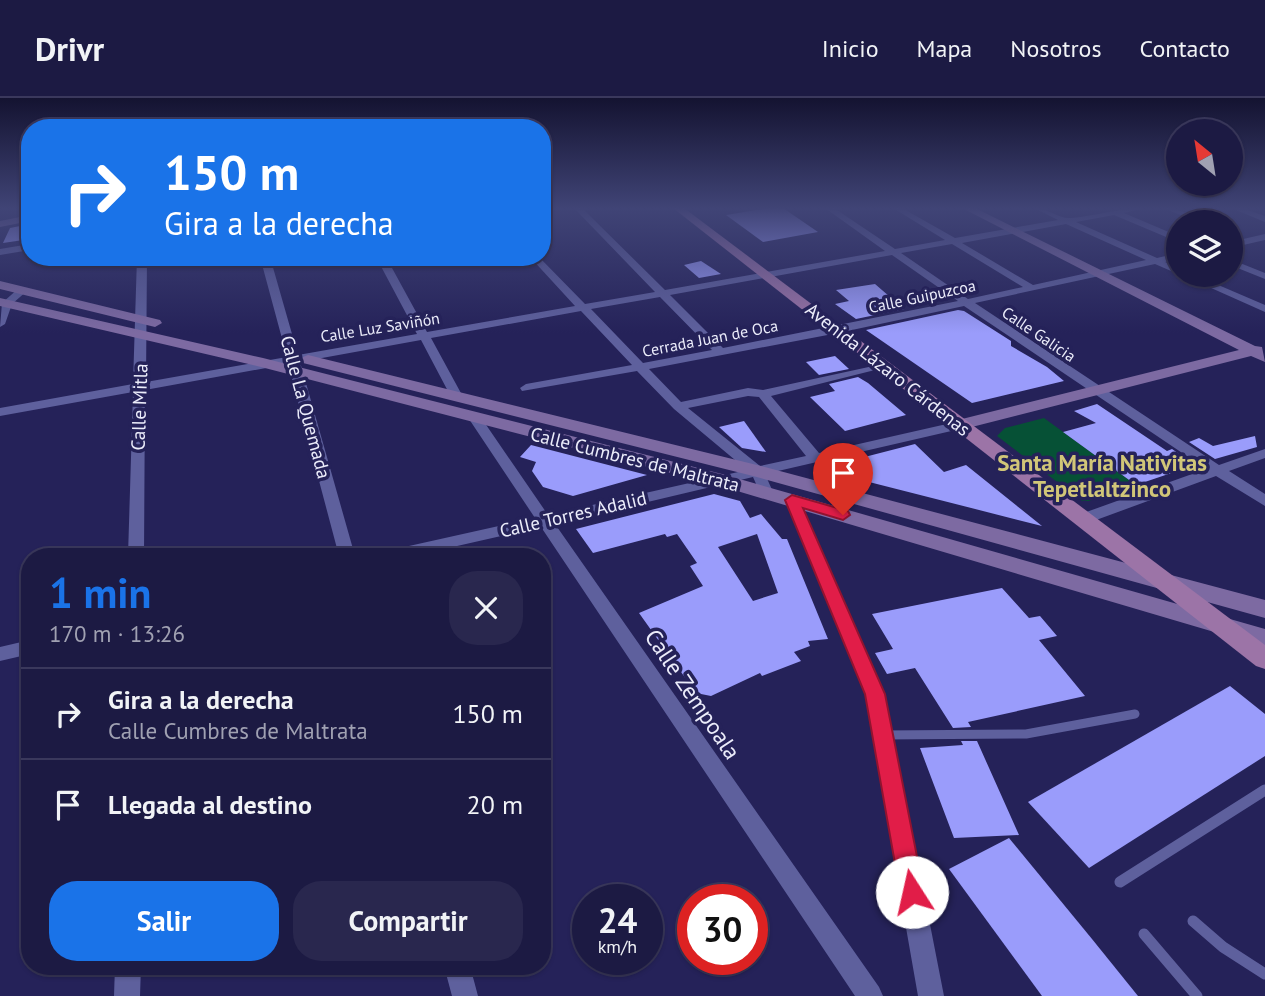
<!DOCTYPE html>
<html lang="es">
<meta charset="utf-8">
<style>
:root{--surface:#1c1a43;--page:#29274e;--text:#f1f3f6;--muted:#a0a1b2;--line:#3a385c;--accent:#1a73e8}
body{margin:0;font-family:"PT Sans",sans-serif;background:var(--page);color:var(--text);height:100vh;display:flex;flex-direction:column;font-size:26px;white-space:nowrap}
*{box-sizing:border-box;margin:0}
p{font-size:23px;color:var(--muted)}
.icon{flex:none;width:38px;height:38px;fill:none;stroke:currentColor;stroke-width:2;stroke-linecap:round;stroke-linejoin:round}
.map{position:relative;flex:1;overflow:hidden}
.sheet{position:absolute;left:21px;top:450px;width:530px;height:427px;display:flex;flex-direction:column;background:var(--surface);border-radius:28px;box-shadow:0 2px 5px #0004,0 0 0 2px var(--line)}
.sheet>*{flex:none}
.hud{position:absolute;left:21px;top:21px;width:530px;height:147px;border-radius:28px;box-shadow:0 2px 5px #0004,0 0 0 2px var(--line);background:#1a73e8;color:#fff;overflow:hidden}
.needle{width:46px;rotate:330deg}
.controls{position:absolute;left:1166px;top:21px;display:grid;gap:14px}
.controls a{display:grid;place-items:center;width:77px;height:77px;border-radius:50%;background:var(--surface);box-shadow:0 2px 5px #0004,0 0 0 2px var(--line);font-size:35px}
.speed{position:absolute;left:572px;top:786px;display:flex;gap:14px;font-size:35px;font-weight:700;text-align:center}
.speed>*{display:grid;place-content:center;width:91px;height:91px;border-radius:50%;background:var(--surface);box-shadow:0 2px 5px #0004,0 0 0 2px var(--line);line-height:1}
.speed small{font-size:18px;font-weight:400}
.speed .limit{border:10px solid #d22;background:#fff;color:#111}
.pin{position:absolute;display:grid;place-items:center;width:60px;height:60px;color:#fff;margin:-72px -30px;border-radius:50% 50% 50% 0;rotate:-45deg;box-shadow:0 0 7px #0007}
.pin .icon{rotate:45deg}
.me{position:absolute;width:77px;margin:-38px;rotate:350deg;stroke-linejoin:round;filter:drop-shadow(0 0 5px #0008)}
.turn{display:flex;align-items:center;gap:24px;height:147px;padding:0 28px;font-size:32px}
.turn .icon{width:91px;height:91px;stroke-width:2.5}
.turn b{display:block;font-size:49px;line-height:60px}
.round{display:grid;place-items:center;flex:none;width:74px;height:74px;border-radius:28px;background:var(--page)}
.head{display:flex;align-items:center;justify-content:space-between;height:119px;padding:0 28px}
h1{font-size:42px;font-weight:700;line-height:52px;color:var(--accent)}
.cta{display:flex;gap:14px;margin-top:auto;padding:14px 28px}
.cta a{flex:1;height:80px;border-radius:28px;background:var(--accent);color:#fff;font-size:28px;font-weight:700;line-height:80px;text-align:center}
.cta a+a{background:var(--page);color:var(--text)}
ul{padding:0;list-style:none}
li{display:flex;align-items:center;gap:21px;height:91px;padding:0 28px;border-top:2px solid var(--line)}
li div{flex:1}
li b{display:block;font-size:26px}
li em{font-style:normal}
header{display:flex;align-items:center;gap:42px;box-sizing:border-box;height:98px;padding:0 35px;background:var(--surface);border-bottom:2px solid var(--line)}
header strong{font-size:33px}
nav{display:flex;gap:38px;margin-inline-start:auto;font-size:24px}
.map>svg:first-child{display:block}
</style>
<header>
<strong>Drivr</strong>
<nav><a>Inicio</a><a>Mapa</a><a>Nosotros</a><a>Contacto</a></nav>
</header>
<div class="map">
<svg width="1265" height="898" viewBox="0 0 1265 898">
<rect width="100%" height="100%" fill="#252259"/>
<!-- green -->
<path fill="#065136" d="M1044,320L1136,387L1089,403H1082L997,338L1005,330Z"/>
<!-- building -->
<g fill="#9a9cfb" fill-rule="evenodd">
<path d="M768,110H783L818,134L763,144L726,117Z"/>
<path d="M30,126V141L3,145L10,130Z"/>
<path d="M701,163L721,176L699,180L684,167Z"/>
<path d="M875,186L904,211L856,221L835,206L849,203L836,192Z"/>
<path d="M958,212L964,213L1011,243V248L1047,269L1064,283L972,305L866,232Z"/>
<path d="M835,258L849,271L819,277L806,264Z"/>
<path d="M858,279L868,285L906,317L845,333L810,299L835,293L829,286Z"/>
<path d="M1097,306L1167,353L1172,351L1195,367L1136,387L1063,334L1096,325L1074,313Z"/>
<path d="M744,323L754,337L766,354L742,350L719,329Z"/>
<path d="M1255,338L1257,349L1215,361L1189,344L1199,340L1213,348Z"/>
<path d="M915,346L944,374L966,367L1042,428L818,371Z"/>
<path d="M531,347L647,377L573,398L543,389L532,373L536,364L520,359Z"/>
<path d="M714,396L740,403L750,420L761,416L782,441H787L828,541L808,543L810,548L794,554L801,563L762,578L760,575L711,598L696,595L639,515L703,488L690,468L697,465L677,436L667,439L665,436L593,455L576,431ZM757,436L778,495L753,503L718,449Z"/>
<path d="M1002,490L1029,520L1040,518L1057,538L1039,542L1085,598L968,624L971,629L953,630L915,570L887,576L875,555L893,551L872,516Z"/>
<path d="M1230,588L1265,616V658L1089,770L1028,704Z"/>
<path d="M961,643H977L1019,737L954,740L920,650L963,647Z"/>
<path d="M1009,740L1092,841L1138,898H1042L949,771Z"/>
</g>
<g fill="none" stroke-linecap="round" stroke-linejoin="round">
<!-- lane-far1 -->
<path stroke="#5e609d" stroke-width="9" d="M883,637L1026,636L1135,616"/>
<!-- lane -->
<g stroke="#5e609d" stroke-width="11">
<path d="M1120,784L1265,692"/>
<path d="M1193,823L1223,849L1265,876"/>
<path d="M1144,836L1197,898"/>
</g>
<!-- street -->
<g fill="#5e609d" fill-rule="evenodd">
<path d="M574,110H582L665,192L885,153L825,110H834L895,151L945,142L893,110H902L955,140L1058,122L1034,110C1048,110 1059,121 1071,120C1096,118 1119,110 1144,110L1124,115L1178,138V144L1114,117L1076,124L1157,160L1178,155V161L1165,164L1178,169V176L1155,166L975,205L1219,367L1265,351V360L1229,373L1265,396V408L1216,378L1088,425H1078L1075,421L1078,417L1206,371L964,208L838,235L649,271L681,304L748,290L763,292L887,265V269L771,298L819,355L960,323L967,327L960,331L765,376L773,394L766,399L761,397L753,379L555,426L879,889L883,898H855L541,429L413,458H383L391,452L535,420L469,321L475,317L480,318L548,417L747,372L674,311L637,273L522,293L520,290L526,286L632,267L581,213L431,240L462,297L456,301L450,297L421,242L300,264L355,458H339L288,266L145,292L144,458H128L133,294L0,318V310L133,286L137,159H147L146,284L287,259L260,159H270L298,257L417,236L376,159H386L427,234L575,208L530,159H539L585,206L655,194ZM1066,126L1146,162L1033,187L962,145ZM952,146L1023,189L968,201L901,155ZM892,157L958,203L723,250L670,197ZM660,199L712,252L643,265L591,211ZM748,298L759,299L806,358L760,368L688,310Z"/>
<path d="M1163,110H1173L1209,124H1198Z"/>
<path d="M1231,110H1241L1265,118V124Z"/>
<path d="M1265,136V142L1230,150V144Z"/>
<path d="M30,146V152L0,157V151Z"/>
<path d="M1230,161L1265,175V181L1230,167Z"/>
<path d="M1182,177H1195L1265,207V214Z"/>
<path d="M19,190L28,192L12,206L5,226L0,229L2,205Z"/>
<path d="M792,397L799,402L885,596L944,898H918L865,596L785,402Z"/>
<path d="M30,542V556L0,563V549Z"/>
<path d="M115,868H141L140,898H114Z"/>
<path d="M444,868H470L478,898H452Z"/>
</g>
<!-- secondary -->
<g fill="#7d6aa2" fill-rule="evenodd">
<path d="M962,110H975L1255,248L1262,249L1265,264L1251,258L960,332L954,331L951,327L954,323L1239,252Z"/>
<path d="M30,117V123L0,129V123Z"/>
<path d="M0,183L160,222L162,225L155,229L0,191Z"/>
<path d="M0,200L263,260L722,376L1265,531V549L717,387L261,269L0,208Z"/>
<path d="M308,257L757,367L1265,502V520L753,378L303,265V259Z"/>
</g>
<!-- primary -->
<path fill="#9c74a7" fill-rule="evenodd" d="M673,110H684L1265,547V571L1256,568Z"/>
</g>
<!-- sky -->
<linearGradient id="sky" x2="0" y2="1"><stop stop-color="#141331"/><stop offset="0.47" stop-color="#404476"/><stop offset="1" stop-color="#404476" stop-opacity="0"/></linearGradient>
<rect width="1265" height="235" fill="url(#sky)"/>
<!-- route -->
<path fill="#e11d48" stroke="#92132f" stroke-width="2" d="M792,397L848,413L850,417L843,422L803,410L885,596L924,794L920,802L912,805L903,802L900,794L865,596L785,402Z"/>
<g text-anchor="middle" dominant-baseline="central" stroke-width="7" stroke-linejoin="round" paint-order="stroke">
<!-- far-street labels -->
<g font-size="16" fill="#ebecfa" stroke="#252259">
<text transform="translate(922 198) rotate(-12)">Calle Guipuzcoa</text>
<text transform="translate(380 229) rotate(-9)">Calle Luz Saviñón</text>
<text transform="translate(1039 236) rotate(34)">Calle Galicia</text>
<text transform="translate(710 240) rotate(-11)">Cerrada Juan de Oca</text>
</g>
<!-- street labels -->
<g font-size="19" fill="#ebecfa" stroke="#252259">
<text transform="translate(888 271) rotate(38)">Avenida Lázaro Cárdenas</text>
<text transform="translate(139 309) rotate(-88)">Calle Mitla</text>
<text transform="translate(306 309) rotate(75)">Calle La Quemada</text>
<text transform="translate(635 361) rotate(14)">Calle Cumbres de Maltrata</text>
<text transform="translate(573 416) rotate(-13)">Calle Torres Adalid</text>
</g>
<!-- quarter labels -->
<g font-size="23" font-weight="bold" fill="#d1c678" stroke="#252259">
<text x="1102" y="364">Santa María Nativitas<tspan x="1102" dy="26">Tepetlaltzinco</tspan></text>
</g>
<!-- near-street labels -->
<g font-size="23" fill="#ebecfa" stroke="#252259">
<text transform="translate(693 596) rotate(56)">Calle Zempoala</text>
</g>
</g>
</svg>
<div class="controls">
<a><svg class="needle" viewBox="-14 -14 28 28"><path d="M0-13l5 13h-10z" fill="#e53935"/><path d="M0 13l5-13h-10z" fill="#a0a1b2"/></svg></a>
<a><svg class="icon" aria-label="layers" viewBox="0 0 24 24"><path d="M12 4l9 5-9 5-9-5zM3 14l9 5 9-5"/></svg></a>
</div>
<div class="speed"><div>24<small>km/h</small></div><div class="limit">30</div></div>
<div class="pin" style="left:843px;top:417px;background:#d93025"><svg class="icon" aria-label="arrive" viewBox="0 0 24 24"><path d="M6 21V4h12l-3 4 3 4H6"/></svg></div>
<svg class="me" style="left:912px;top:794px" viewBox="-20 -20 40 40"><circle r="19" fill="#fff"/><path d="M0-13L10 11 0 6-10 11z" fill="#e11d48"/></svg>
<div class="hud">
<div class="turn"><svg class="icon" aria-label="right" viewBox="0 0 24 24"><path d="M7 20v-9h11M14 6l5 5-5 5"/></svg><div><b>150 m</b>Gira a la derecha</div></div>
</div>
<section class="sheet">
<div class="head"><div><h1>1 min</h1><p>170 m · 13:26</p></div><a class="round"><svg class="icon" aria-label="close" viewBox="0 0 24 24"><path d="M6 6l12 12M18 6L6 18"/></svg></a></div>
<ul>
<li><svg class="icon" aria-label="right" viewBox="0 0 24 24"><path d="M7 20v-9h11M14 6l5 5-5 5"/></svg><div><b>Gira a la derecha</b><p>Calle Cumbres de Maltrata</p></div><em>150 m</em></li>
<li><svg class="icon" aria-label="arrive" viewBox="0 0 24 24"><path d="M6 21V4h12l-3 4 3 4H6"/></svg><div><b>Llegada al destino</b></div><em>20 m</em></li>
</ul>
<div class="cta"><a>Salir</a><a>Compartir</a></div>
</section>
</div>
